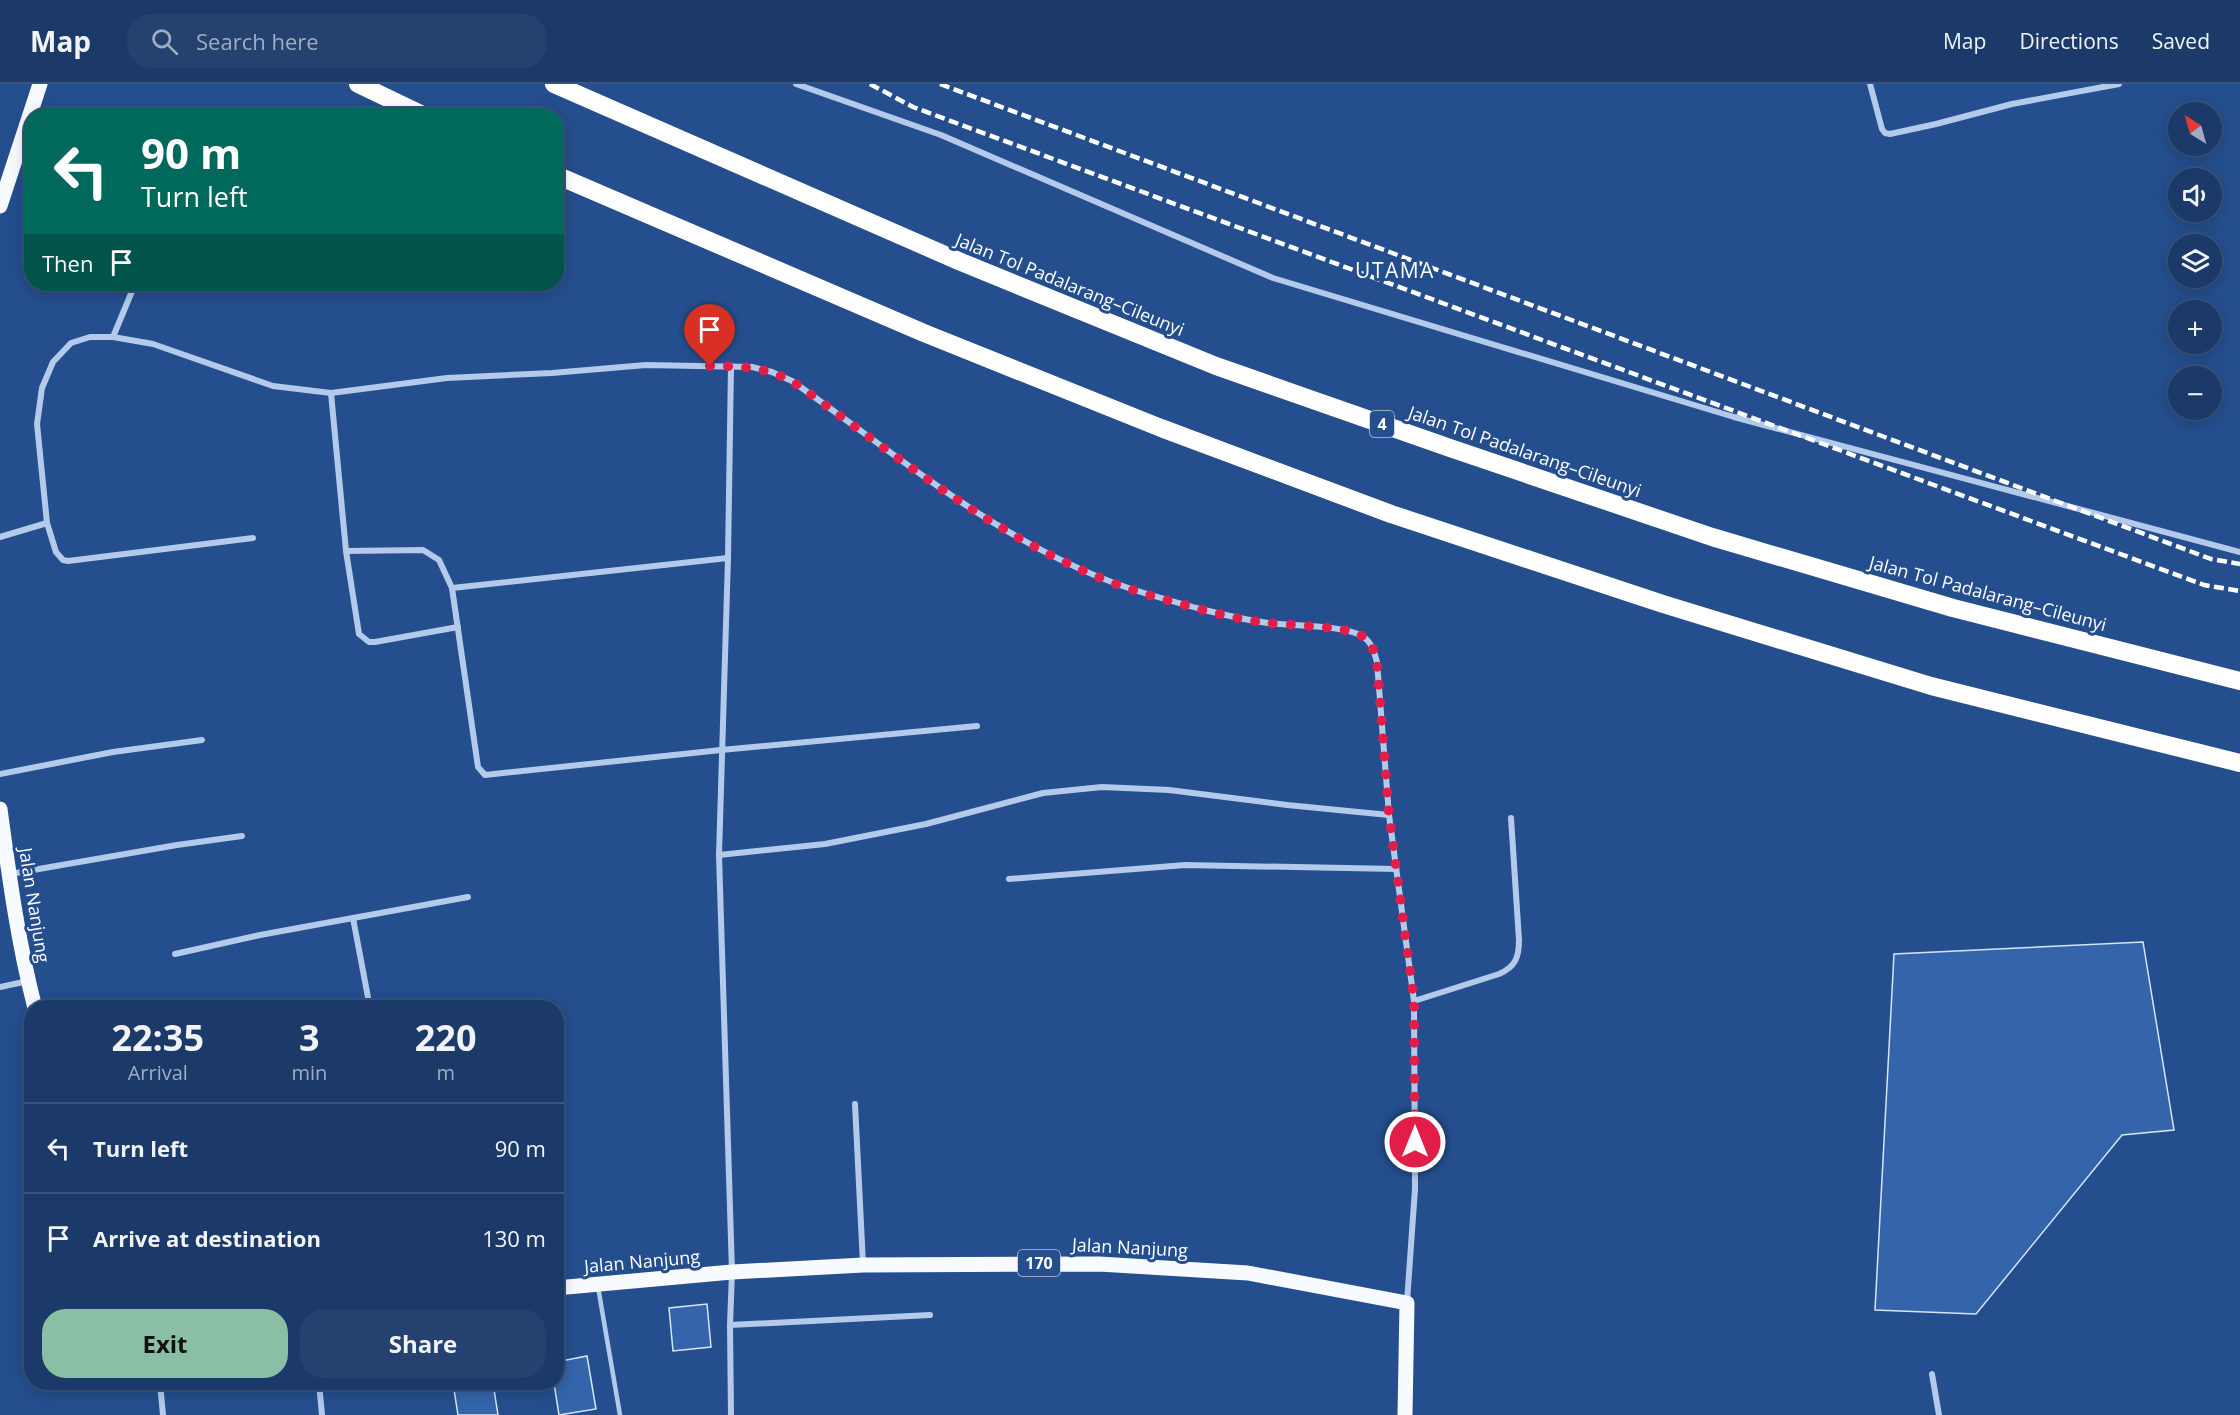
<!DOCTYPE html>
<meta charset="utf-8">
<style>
:root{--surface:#1b3a6a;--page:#244170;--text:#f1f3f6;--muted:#a0adc1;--line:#39547e;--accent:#8abfa5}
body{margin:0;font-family:"Open Sans",sans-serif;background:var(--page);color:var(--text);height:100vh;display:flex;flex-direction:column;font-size:22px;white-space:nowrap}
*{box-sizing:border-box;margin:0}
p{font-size:20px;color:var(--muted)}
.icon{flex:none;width:33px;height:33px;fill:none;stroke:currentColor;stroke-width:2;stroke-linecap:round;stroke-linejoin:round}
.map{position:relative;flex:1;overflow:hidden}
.drawer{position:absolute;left:24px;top:916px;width:540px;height:390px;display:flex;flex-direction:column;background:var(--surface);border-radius:24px;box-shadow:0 3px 15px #0003,0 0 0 2px var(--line)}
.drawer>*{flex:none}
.top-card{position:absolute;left:24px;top:24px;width:540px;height:183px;border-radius:24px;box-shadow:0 3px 15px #0003,0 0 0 2px var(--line);background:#00695c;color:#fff;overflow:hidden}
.needle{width:39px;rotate:323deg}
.buttons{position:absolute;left:2168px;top:18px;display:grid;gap:12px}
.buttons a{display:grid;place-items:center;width:54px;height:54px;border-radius:50%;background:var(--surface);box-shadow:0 3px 15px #0003,0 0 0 2px var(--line);font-size:30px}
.pin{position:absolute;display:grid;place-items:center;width:51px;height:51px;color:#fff;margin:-62px -26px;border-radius:50% 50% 50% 0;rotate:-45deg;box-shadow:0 0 6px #0007}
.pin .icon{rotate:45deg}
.me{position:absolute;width:66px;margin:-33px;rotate:0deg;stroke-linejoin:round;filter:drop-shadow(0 0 4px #0008)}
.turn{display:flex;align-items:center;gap:21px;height:126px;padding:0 18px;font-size:27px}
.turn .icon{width:78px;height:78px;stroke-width:2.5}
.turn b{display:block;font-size:42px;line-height:51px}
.then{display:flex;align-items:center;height:57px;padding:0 18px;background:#0003;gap:12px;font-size:22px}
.eta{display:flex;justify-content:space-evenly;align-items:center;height:102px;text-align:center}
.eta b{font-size:36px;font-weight:700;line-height:42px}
.action{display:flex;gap:12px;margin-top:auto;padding:12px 18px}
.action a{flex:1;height:69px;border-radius:24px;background:var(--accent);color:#111;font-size:24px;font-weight:700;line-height:69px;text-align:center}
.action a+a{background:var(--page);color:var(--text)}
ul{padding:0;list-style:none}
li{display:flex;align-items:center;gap:18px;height:90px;padding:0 18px;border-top:2px solid var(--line)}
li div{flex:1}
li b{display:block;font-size:22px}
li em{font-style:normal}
header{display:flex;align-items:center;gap:36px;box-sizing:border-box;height:84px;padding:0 30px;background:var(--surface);border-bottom:2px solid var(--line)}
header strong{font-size:28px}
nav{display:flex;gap:33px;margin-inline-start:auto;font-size:21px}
.search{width:420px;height:54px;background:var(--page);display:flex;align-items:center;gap:15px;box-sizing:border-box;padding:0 21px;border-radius:24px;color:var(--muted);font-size:22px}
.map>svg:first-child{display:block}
</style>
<header>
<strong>Map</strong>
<div class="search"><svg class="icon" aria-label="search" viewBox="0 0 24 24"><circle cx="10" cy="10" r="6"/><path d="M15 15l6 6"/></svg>Search here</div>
<nav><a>Map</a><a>Directions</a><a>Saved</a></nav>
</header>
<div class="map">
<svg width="2240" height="1331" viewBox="0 0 2240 1331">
<rect width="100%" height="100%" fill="#244e8d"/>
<!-- building -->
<g fill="#3464aa" stroke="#d7e5f8" stroke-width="1.5">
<path d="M2143,858L2174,1046L2122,1051L1976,1230L1875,1226L1894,870Z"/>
<path d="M707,1220L711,1263L673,1267L669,1224Z"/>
<path d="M587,1272L596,1325L559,1331L554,1299H556V1278Z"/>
<path d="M453,1299H493L498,1331H458Z"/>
</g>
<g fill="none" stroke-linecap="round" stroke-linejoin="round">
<!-- lane -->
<path stroke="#b3caeb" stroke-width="4.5" d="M598,1203L620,1331"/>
<!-- street -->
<g stroke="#b3caeb" stroke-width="6">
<path d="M796,0L941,51L1273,194L1734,333L2240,468"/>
<path d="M1870,0L1882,45L1885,49L1890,50L1936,40L2012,20L2119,0"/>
<path d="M113,253L135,200"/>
<path d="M731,282L728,474L719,771L732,1188L730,1241L731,1331"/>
<path d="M331,309L346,467L359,550L369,558H375L458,543"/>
<path d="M47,439L56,468L63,476L68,477L253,454"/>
<path d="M0,453L47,439L37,340L42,304L53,278L71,259L90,253H113L153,260L273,302L331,309L447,294L552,289L646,281L752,283L772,288L792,297C904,376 1012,469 1144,509C1185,521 1226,533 1268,539C1291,542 1344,541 1362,552C1372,558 1374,568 1377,578L1389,731L1414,917L1415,1105L1407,1218"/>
<path d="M346,467L423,466L439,476L452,504L478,683L485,691L721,666L977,642"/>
<path d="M452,504L728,474"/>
<path d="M0,690L113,668L202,656"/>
<path d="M719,771L825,760L926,740L1043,709L1102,703L1169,706L1287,721L1389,731"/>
<path d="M10,790L177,761L242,752"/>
<path d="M1009,795L1185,781L1396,785"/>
<path d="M353,834L468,813"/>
<path d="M175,870L260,851L353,834L370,924"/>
<path d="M0,903L28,897"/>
<path d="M1414,917L1499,890C1515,883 1519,874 1519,856L1511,734"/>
<path d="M855,1020L863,1180"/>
<path d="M730,1241L930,1231"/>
<path d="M1932,1290L1939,1331"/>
<path d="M160,1299L163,1331"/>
<path d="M319,1299L322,1331"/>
</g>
<!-- primary -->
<g stroke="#f7fafe" stroke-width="15">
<path d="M0,122L40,0"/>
<path d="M0,725C9,791 18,859 35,924"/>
<path d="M556,1204L732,1188L863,1181L1099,1180L1248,1189L1407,1219L1405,1331"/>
</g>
<!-- highway -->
<g stroke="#fff" stroke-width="18">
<path d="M358,0L425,32"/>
<path d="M554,0L961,178L1216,282L1450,364L1712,453L1953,524L2240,597"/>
<path d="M556,91L924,249L1161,344L1391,430L1663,520L1931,602L2240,679"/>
</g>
<!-- rail -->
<g stroke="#fff" stroke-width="4.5" stroke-dasharray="10 4.5" stroke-linecap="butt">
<path d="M870,0L913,23L2204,501L2240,507"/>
<path d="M940,0L2211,475L2240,480"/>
</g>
</g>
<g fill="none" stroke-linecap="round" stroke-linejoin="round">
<!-- route -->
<path stroke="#e11d48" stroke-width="10" stroke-dasharray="0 18" d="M710,282C742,282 763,283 792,297C905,377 1014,471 1149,511C1188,522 1228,534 1268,539C1291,542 1344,541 1362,552C1372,558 1374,568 1377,579L1389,731L1414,917L1415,1058"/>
</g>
<g text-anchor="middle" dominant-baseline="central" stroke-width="6" stroke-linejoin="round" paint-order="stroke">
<!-- shield labels -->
<g fill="#244e8d" stroke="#bdcadd" stroke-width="1.5">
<rect x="1370" y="327" width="24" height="26" rx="4.5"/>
<rect x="1018" y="1166" width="42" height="26" rx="4.5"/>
</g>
<g font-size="16" font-weight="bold" fill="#fff">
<text x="1382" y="340">4</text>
<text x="1039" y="1179">170</text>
</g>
<!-- street labels -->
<g font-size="18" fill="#fff" stroke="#244e8d">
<text transform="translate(1070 200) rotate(22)">Jalan Tol Padalarang–Cileunyi</text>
<text transform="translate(1525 367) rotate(19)">Jalan Tol Padalarang–Cileunyi</text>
<text transform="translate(1988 509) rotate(15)">Jalan Tol Padalarang–Cileunyi</text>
<text transform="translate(35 821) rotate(81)">Jalan Nanjung</text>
<text transform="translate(1130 1163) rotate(3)">Jalan Nanjung</text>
<text transform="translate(642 1177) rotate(-5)">Jalan Nanjung</text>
</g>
<!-- quarter labels -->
<g font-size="21" letter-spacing="1.5" fill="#fff" stroke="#244e8d">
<text x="1395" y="186">UTAMA</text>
</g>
</g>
</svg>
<div class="buttons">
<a><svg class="needle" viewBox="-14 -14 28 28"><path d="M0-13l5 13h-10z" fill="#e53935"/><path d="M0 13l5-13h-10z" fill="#a0adc1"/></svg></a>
<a><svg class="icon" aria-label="sound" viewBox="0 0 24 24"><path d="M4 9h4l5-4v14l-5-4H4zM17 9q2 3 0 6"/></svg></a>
<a><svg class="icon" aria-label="layers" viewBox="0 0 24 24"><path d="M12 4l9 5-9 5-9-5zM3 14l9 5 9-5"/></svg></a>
<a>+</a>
<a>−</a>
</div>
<div class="pin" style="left:710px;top:282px;background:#d93025"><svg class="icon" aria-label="arrive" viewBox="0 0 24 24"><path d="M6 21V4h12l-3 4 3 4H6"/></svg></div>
<svg class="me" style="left:1415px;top:1058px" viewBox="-20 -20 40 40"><circle r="17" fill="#e11d48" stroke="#fff" stroke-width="3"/><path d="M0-11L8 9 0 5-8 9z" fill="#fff"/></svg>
<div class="top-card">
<div class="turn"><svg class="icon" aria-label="left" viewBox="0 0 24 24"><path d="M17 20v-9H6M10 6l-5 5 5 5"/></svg><div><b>90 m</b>Turn left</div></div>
<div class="then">Then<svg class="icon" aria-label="arrive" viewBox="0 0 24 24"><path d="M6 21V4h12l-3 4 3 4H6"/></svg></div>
</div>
<section class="drawer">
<div class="eta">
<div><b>22:35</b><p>Arrival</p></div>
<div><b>3</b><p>min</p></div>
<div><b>220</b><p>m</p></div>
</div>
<ul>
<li><svg class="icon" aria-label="left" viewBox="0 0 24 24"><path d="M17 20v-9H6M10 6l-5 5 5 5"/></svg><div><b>Turn left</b></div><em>90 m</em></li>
<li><svg class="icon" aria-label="arrive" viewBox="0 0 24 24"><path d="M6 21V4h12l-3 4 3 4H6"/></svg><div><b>Arrive at destination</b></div><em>130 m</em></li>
</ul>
<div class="action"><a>Exit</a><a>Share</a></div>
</section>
</div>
